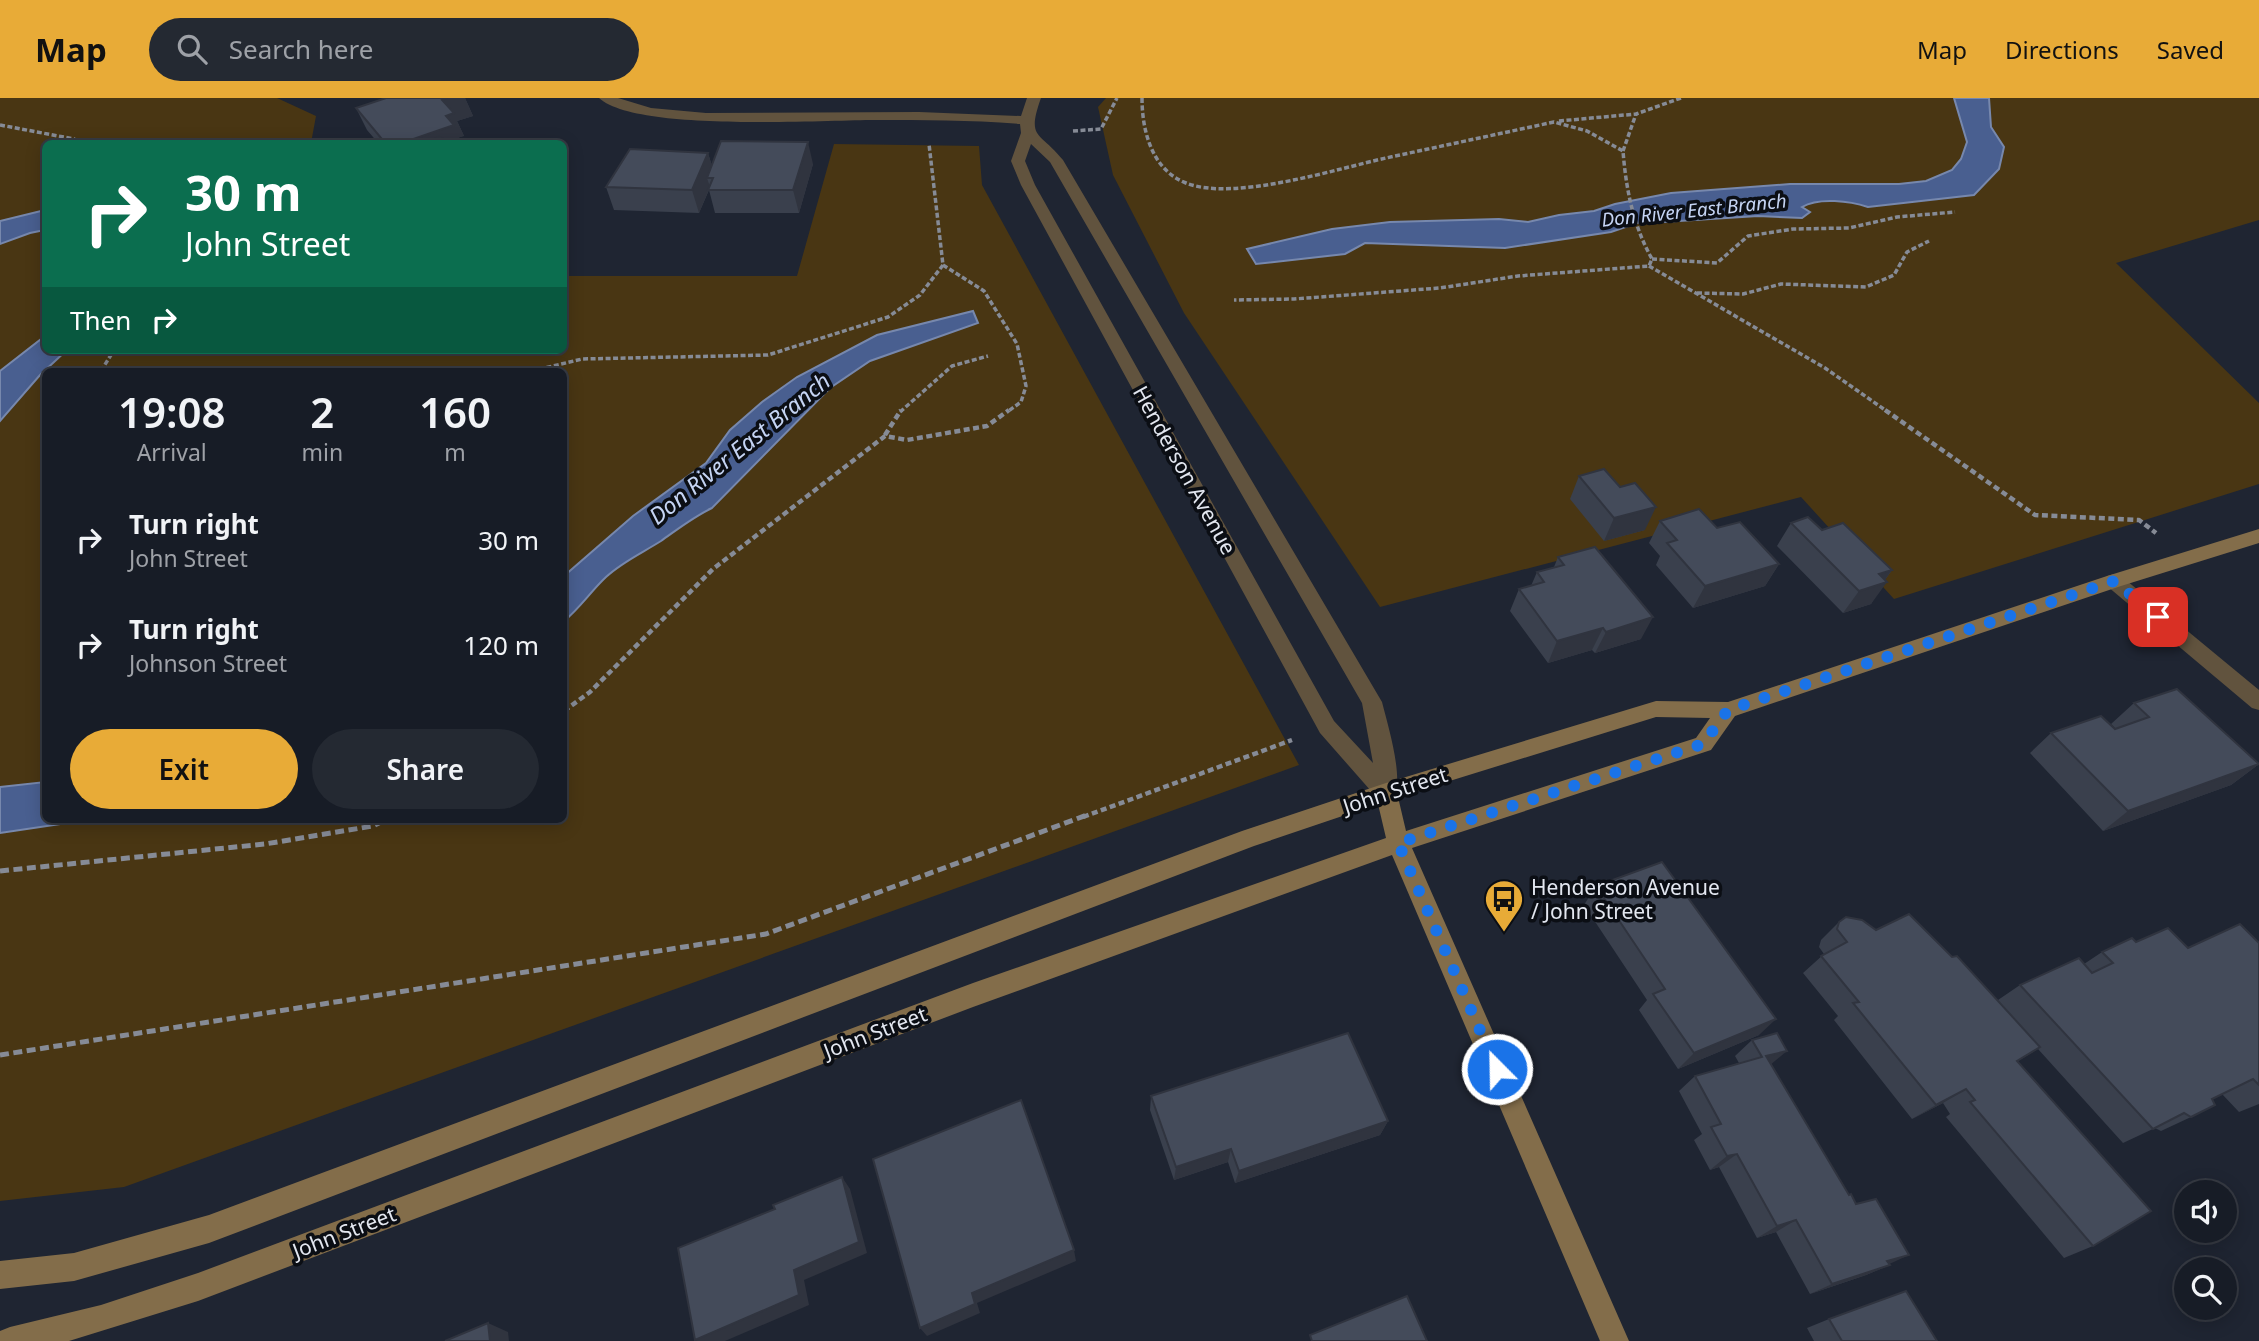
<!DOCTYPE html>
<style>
:root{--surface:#171c26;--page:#242932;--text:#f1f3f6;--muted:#9ea1a7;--line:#363a43;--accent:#e8ab37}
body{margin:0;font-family:"Noto Sans",sans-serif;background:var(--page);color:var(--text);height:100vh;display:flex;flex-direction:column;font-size:26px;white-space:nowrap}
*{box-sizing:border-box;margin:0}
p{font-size:23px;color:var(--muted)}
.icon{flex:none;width:38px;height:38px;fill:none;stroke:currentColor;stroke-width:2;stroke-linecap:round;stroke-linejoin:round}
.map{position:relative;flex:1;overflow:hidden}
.side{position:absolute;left:42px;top:270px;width:525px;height:455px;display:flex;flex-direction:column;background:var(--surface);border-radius:10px;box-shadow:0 4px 18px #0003,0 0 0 2px var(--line)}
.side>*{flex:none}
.banner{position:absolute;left:42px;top:42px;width:525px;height:214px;border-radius:10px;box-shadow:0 4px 18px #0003,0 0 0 2px var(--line);background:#0b6e4f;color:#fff;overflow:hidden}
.buttons{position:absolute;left:2174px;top:1082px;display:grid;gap:14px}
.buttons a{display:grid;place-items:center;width:63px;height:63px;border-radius:50%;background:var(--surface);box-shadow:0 4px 18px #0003,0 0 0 2px var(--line);font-size:35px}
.pin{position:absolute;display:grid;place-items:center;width:60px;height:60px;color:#fff;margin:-30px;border-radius:14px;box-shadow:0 4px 10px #0006}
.me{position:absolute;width:77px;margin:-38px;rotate:337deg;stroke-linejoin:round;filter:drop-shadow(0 0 5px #0008)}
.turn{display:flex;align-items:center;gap:24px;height:147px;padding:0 28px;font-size:32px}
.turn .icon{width:91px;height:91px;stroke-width:2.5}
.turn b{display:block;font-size:49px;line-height:60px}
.then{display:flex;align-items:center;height:66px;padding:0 28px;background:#0003;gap:14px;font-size:26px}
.eta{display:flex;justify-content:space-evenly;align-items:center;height:119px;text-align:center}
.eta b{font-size:42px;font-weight:600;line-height:49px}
.cta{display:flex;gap:14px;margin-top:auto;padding:14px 28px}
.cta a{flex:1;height:80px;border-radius:42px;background:var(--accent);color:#111;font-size:28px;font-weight:600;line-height:80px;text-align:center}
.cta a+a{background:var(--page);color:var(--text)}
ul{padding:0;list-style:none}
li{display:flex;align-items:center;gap:21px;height:105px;padding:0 28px}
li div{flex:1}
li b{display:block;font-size:26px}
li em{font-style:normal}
header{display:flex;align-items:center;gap:42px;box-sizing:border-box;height:98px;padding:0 35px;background:var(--accent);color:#111}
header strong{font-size:33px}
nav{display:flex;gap:38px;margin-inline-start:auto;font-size:24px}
.search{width:490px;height:63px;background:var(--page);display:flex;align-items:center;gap:18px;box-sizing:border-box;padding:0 24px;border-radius:38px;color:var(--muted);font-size:26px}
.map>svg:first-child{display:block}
</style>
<header>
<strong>Map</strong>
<div class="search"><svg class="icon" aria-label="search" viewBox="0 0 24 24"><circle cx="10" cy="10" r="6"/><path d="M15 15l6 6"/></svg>Search here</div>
<nav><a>Map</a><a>Directions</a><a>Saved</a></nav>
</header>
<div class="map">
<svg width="2259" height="1243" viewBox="0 0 2259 1243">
<rect width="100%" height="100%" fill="#1f2532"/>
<!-- green -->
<g fill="#493613" fill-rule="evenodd">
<path d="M0,0H277L316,18L311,45L46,46V252H564V178H797L834,46L979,48L982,87L1299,667L124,1089L0,1103ZM46,273H564V721H46Z"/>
<path d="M1106,0H2259V122L2116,165L2259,305V386L1894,501L1801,399L1380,509L1184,215L1113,77L1098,9Z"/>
</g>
<!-- water -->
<g fill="#495f90" stroke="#7788ad" stroke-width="2">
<path d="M1954,0H1989L1991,29L2004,49L1999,71L1974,97L1868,109C1850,103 1819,99 1802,109L1810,114L1802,120L1758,118L1663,124L1646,122L1611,134L1505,150L1365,145L1345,156L1256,166L1247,151L1332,131L1390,124L1499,121L1528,124L1559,117L1594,113L1615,106L1671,95L1790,86H1899L1926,83L1952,72L1961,61L1967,44Z"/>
<path d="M45,112V132L30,135L0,146V123Z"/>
<path d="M973,213L978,225L870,263L830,290L712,410C693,419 678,431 661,443C642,455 622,464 606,479C591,493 580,510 564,523V478L633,418L706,365L730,332L762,304L797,279L877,237Z"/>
<path d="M45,238L46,252H67L40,277L0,323V273Z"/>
<path d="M45,684L46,721H94L0,735V689Z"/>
</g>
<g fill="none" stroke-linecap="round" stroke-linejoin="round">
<!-- path-far2 -->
<g stroke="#868b96" stroke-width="3.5" stroke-dasharray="5 2.5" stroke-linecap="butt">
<path d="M1142,0C1142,33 1152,72 1186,85C1233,104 1336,71 1386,60C1442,48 1498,36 1554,24L1587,33L1623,53C1626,91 1633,127 1652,161L1649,168L1518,178L1440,190L1294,201L1234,202"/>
<path d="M1559,23L1636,16L1681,0"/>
<path d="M0,27L74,41L82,46"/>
<path d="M1073,33L1101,31L1117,0"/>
<path d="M1623,53L1636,16"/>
<path d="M1652,161L1717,165L1748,138L1793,131L1849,130L1897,119L1955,114"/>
<path d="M943,167L984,193L1017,246L1026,288L1021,304L1007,314"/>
<path d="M1649,168L1825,270L1888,314"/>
<path d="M1697,195L1743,196L1781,186L1866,189L1894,177L1907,154L1929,143"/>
<path d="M101,273L114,252"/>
<path d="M532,273L582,261L768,257L888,219L920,197L943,167L929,46"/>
<path d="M900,314L952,268L988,258"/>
</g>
<!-- path-far1 -->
<g stroke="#868b96" stroke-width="4.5" stroke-dasharray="6 3.5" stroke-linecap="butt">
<path d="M1885,312L2035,417L2139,422L2156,435"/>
<path d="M885,337L901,312"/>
<path d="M564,613L590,594L713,471L885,338L907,342L987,328L1009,312"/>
<path d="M1083,719L1292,642"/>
</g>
<!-- path -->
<g stroke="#868b96" stroke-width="5" stroke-dasharray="9 4.5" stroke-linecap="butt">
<path d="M0,773L265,746L373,728L387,721"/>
<path d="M0,957L766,836L1087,717"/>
</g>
<!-- street -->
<g fill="#61533e" fill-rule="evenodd">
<path d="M599,0H618L651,10L706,15L919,14L1021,18L1027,0H1041C1026,42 1040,33 1063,62L1382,604C1388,628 1404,679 1394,701L1386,703L1378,701L1320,635L1021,87L1011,63L1021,35L1020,26C971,22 923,22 875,22C820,22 636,34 599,0ZM1031,46L1050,64L1362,605L1373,665L1334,623L1035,87L1025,63Z"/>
<path d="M2114,476L2121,478L2259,592V612L2252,610L2107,488L2104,483L2107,478Z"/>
</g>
<!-- secondary -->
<path fill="#836d4a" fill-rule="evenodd" d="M2259,431V445L2121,488L1735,618L1711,652L1412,750L1629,1243H1600L1392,757L973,909L198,1203L69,1243H0V1233L10,1229L101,1207L198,1175L973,885L1386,740L1378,706L1254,748L209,1145L74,1183L0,1191V1163L74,1155L209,1117L1242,733L1386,685L1656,603L1728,604L2107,478ZM1656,619L1710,620L1696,640L1406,733L1398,699Z"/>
</g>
<!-- wall -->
<g fill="#3a404d">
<path d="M386,0H465L473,18L457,23L464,38L459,39L462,46H379L367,32L356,10Z"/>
<path d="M708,55L712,68L813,66L799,115H715L709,92L699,115L614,112L606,89Z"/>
<path d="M1579,378L1645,432L1604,443L1570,401Z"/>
<path d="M1660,423L1717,430L1779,466L1765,488L1693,510L1656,467L1660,458L1649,445Z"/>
<path d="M1791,425L1822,432L1892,472L1885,482L1871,506L1843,515L1777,448Z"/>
<path d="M1558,459L1641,541L1595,555L1592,552L1548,565L1510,513L1519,491L1531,488L1537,474L1554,469Z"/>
<path d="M2134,605L2259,666L2231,687L2103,733L2030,655L2051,635L2116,631L2111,626Z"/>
<path d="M1596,788L1759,937L1678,971L1639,912L1647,902L1584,807Z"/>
<path d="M1839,824L1876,832L1998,902L2020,887L2084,866L2102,854L2136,844L2188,850L2259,845V1006L2239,1014L2222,996L2212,1001L2191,1019L2161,1033L2155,1030L2123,1045L2038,951L2018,963L2093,1148L2064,1160L1946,1019L1950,1016L1943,1005L1912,1021L1834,922L1838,918L1803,875L1824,856L1819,849L1821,842Z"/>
<path d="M1752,942L1771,966L1890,1167L1866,1177L1810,1196L1776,1134L1757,1140L1719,1069L1710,1072L1694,1042L1702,1036L1679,993L1695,978L1739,965L1735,958Z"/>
<path d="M1151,998L1388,1023L1380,1037L1235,1085L1228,1064L1174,1082L1150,1012Z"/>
<path d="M1829,1221L1937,1243H1814L1807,1230Z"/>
</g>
<!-- shaded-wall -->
<g fill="#30343f">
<path d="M447,0H465L473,18L457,23L464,38L459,39L462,46H399L446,18L442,2Z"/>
<path d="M808,44L813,66L799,115L793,92Z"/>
<path d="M708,55L715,78L713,80H707L710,89L699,115L692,92Z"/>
<path d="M1656,409L1645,432L1604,443L1614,420Z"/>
<path d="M1779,466L1765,488L1693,510L1705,488Z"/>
<path d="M1892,472L1882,486L1887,484L1871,506L1843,515L1859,493L1879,476Z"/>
<path d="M1653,519L1641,541L1595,555L1606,534Z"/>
<path d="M1603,530L1592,552L1548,565L1557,543Z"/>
<path d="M2259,666L2231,687L2103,733L2128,713Z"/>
<path d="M1776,921L1759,937L1678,971L1694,955Z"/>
<path d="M1787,953L1769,968L1766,958Z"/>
<path d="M1966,991L1943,1005L1912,1021L1936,1007Z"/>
<path d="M1388,1023L1380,1037L1235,1085L1239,1073Z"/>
<path d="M1231,1051L1228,1064L1174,1082L1176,1069Z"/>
<path d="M1737,1056L1719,1069L1710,1072L1727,1058Z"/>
<path d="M842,1079L850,1091L867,1155L804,1182L809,1207L725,1243H697L695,1242Z"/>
<path d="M1796,1122L1776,1134L1757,1140L1777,1128Z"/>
<path d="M1074,1152L1076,1163L977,1205L980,1215L927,1238L920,1230L972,1195Z"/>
<path d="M1909,1157L1885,1168L1887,1163Z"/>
<path d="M1890,1167L1866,1177L1810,1196L1832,1186Z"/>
<path d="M488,1225L508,1234L509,1243H490Z"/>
</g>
<!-- building -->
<g fill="#444b5a" stroke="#30343f" stroke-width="2">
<path d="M386,0H447L442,2L454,15L446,18L454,27L399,46H386L356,10Z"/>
<path d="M439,39L452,46H426Z"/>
<path d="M721,43L808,44L793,92H708L713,80H707Z"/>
<path d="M630,51L708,55L692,92L606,89Z"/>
<path d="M1604,371L1620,389L1635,385L1656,409L1614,420L1579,378Z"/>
<path d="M1699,411L1717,430L1740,424L1779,466L1705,488L1667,445L1677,442L1660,423Z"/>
<path d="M1808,419L1822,432L1843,425L1892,472L1879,476L1887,484L1859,493L1791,425Z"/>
<path d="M1595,449L1653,519L1606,534L1603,530L1557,543L1519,491L1544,484L1537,474L1564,467L1558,459Z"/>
<path d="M2177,591L2259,666L2128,713L2051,635L2101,618L2115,631L2149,619L2134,605Z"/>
<path d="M1662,764L1776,921L1694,955L1653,896L1665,891L1596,788Z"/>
<path d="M1909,816L1952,859L1957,858L2040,949L2017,963L2151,1113L2093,1148L1970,1004L1975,1002L1966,991L1936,1007L1853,905L1859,904L1821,858L1847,844L1837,831L1839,824L1846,819L1862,822L1876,832Z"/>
<path d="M2240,826L2259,845V987L2253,981L2212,1001L2215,1007L2191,1019L2184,1015L2153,1031L2020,887L2079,860L2092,875L2113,865L2102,854L2132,840L2136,844L2168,830L2188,850Z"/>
<path d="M1348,935L1388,1023L1239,1073L1231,1051L1176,1069L1151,998Z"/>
<path d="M1777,935L1787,953L1766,958L1849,1097L1851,1096L1856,1106L1876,1101L1909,1157L1887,1163L1890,1167L1832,1186L1796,1122L1777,1128L1737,1056L1727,1058L1711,1029L1721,1026L1695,978L1762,959L1752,942Z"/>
<path d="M1021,1002L1074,1152L972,1195L975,1206L920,1230L873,1061Z"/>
<path d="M842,1079L859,1144L794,1172L799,1197L695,1242L678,1150L775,1111L773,1107Z"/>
<path d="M1906,1193L1937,1243H1842L1829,1221Z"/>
<path d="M1407,1198L1427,1243H1312L1310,1237Z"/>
<path d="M488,1225L490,1243H445Z"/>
</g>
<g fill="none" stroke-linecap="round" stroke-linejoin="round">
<!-- route -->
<path stroke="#1a73e8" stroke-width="12" stroke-dasharray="0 21.6" d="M1497,971L1398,745L1703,646L1728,612L2114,483L2158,519"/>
</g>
<!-- icons -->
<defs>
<g id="bus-pin" transform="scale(2.0125)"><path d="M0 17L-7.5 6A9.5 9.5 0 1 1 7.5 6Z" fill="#e8ab37" stroke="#0b0e14"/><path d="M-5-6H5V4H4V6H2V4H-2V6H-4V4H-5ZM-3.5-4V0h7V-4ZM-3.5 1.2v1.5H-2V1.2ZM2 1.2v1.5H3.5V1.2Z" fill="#111"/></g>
</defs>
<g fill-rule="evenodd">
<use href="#bus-pin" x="1504" y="801"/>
</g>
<g text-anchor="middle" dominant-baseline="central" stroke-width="7" stroke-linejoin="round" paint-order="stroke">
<!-- far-water labels -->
<g font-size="19" font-style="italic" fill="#c5d4f3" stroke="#0b0e14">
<text transform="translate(1694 112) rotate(-6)">Don River East Branch</text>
</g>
<!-- street labels -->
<g font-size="21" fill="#e3e7f0" stroke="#0b0e14">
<text transform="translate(1185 372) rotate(61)">Henderson Avenue</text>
<text transform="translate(1395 692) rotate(-18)">John Street</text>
<text transform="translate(875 934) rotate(-21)">John Street</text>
<text transform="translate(344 1134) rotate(-21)">John Street</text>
</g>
<!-- poi labels -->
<g font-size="21" fill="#e3e7f0" stroke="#0b0e14" text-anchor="start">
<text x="1531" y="789">Henderson Avenue<tspan x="1531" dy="24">/ John Street</tspan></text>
</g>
<!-- water labels -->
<g font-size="23" font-style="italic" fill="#c5d4f3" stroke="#0b0e14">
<text transform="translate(739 350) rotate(-39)">Don River East Branch</text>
</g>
</g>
</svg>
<div class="buttons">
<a><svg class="icon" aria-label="sound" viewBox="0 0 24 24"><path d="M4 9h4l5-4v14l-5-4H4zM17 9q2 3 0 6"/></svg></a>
<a><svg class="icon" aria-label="search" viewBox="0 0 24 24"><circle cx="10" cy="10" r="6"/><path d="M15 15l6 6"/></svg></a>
</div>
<div class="pin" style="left:2158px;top:519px;background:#d93025"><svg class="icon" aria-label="arrive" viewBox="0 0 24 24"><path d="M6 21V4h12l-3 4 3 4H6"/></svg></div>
<svg class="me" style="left:1497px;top:971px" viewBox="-20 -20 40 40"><circle r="17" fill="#1a73e8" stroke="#fff" stroke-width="3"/><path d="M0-11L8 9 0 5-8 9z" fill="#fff"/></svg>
<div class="banner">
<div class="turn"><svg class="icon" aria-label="right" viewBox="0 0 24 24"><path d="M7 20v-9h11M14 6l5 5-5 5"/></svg><div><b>30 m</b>John Street</div></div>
<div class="then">Then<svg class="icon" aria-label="right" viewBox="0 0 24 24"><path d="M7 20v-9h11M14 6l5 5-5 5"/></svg></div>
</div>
<section class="side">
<div class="eta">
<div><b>19:08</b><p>Arrival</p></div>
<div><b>2</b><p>min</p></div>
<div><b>160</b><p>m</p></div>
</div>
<ul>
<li><svg class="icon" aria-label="right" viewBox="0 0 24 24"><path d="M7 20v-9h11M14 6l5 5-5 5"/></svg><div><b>Turn right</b><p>John Street</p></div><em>30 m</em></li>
<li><svg class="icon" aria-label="right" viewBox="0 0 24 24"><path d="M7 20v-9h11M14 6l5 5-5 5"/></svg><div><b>Turn right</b><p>Johnson Street</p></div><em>120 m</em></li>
</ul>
<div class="cta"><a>Exit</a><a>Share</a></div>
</section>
</div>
